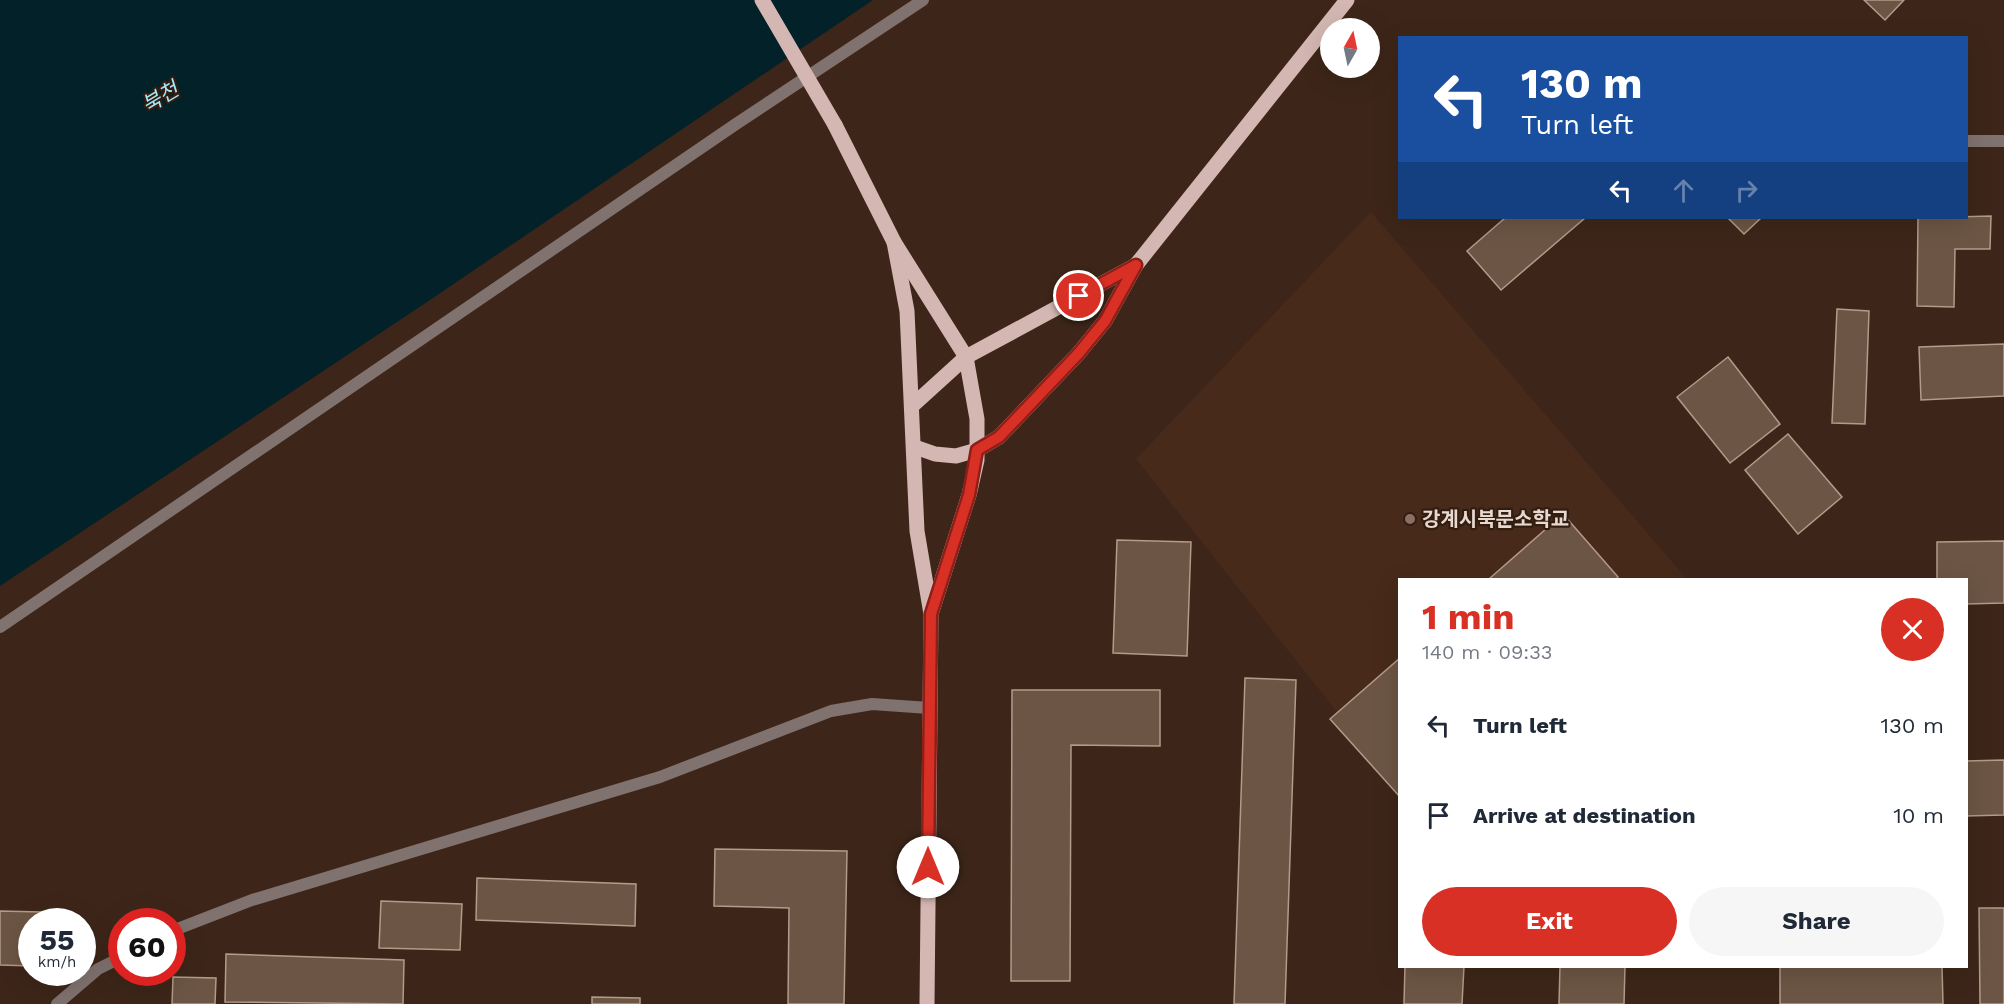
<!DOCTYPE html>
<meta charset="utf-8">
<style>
:root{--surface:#fff;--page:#f6f6f7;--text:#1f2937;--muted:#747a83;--accent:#d93025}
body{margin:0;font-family:"Work Sans","Noto Sans KR",sans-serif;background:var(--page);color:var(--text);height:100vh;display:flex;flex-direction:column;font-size:22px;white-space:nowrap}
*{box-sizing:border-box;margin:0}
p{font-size:20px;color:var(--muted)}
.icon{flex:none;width:33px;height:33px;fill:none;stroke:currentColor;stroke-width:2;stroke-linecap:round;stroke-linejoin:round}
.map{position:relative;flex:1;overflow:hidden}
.side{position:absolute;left:1398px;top:578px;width:570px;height:390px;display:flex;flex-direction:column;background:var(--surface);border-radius:0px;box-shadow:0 6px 24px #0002}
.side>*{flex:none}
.hud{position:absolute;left:1398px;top:36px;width:570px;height:183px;border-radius:0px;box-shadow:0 6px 24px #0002;background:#1a4fa0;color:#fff;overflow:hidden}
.needle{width:39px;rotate:9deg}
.tools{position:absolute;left:1320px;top:18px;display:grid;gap:12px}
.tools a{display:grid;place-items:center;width:60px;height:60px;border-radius:50%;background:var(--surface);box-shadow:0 6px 24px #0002;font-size:30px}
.speed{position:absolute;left:18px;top:908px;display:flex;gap:12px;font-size:30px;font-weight:700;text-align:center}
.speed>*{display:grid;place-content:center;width:78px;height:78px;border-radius:50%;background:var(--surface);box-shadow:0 6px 24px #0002;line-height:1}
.speed small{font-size:15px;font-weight:400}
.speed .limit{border:9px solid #d22;background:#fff;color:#111}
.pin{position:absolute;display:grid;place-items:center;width:51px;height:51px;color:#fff;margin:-26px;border:3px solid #fff;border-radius:50%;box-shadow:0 2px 6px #0007}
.me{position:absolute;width:66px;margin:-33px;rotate:0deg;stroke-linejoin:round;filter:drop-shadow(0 0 4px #0008)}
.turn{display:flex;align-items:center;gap:21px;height:126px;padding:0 24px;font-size:27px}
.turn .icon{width:78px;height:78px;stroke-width:2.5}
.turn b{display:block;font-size:42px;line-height:51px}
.lanes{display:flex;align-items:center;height:57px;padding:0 24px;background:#0003;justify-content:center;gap:30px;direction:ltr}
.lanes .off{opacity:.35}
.round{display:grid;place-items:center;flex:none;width:63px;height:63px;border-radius:32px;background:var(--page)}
.overview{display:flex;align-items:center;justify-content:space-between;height:102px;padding:0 24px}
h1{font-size:36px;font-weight:700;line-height:45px;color:var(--accent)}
.button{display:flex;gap:12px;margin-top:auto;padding:12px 24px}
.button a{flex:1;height:69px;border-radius:36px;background:var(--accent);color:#fff;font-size:24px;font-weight:700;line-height:69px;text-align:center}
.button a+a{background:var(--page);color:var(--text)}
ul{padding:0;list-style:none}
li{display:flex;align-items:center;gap:18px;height:90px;padding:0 24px}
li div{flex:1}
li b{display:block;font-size:22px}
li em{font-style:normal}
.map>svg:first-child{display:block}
</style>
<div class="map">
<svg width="2004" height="1004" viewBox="0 0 2004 1004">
<rect width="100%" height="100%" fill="#3d2619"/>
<!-- built -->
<path fill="#472a19" d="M1371,212L1687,579H1400L1399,790L1136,459Z"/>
<!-- water -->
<path fill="#032129" d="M0,0H873L424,304L0,586Z"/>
<!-- building -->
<g fill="#6c5544" stroke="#b49a88" stroke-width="1.5">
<path d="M1864,0H1904L1885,20Z"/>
<path d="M1991,216L1990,249H1955L1954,307L1917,306L1918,218Z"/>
<path d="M1505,218H1585L1501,290L1467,251Z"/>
<path d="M1728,218H1761L1744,234Z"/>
<path d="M1837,309L1869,311L1865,424L1832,423Z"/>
<path d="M2004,344V396L1921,400L1919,347Z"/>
<path d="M1728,357L1780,424L1730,463L1677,397Z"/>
<path d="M1788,434L1842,497L1798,534L1745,470Z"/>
<path d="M1563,514L1618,577L1616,579H1489Z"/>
<path d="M1117,540L1191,542L1187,656L1113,653Z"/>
<path d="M2004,541V603L1966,604V579H1937V542Z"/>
<path d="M1400,658V797L1330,719Z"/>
<path d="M1245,678L1296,680L1285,1004H1234Z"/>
<path d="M1012,690H1160V746L1071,745L1070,981H1011Z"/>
<path d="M2004,760V815L1966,816V761Z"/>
<path d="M715,849L847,851L844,1004H788L789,908L714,906Z"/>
<path d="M477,878L636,884L635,926L476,920Z"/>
<path d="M381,901L462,904L460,950L379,948Z"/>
<path d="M1979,908H2004V1004H1980Z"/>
<path d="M0,911L42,912V921H32V966L0,965Z"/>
<path d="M226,954L404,960L403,1004L225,1002Z"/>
<path d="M1405,966H1464L1462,1004H1404Z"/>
<path d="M1560,966H1625L1624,1004H1559Z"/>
<path d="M1780,966H1942L1943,1004H1780Z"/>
<path d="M173,977L216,978L215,1004H172Z"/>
<path d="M592,997L640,998V1004H592Z"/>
</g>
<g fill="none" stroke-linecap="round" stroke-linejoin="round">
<!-- minor -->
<path stroke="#80726f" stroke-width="12" d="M1966,141H2004"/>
<!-- tertiary -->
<g stroke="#80726f" stroke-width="12">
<path d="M0,627L736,124L923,0"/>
<path d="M172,931L252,900L660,777L831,711L872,704L929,708"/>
<path d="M57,1004L98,969L122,957"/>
</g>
<!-- primary -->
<g stroke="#d4b7b2" stroke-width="15">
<path d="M835,125L894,242L966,357L977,419V460L969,495L932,611"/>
<path d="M894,242L907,311L917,531L931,614L927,1004"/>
<path d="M912,406L966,357L1136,265"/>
<path d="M915,447L935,454L956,456L977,450L999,437L1078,354L1105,321L1136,265L1347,0"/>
</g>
<!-- primary-bridge -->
<path stroke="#d4b7b2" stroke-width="15" d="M762,0L835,125"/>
</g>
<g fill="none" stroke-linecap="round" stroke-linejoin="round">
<!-- route casing -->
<g stroke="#8d1f18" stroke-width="15">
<path id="route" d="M928,867L931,614L969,495L977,450L999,437L1078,354L1105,321L1136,265L1079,296"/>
</g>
<!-- route -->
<use href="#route" stroke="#d93025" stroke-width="10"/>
</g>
<!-- markers -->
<circle fill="#8d6e63" stroke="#321d10" stroke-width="2" cx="1410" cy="519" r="6"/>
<g text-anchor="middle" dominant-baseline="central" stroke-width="4.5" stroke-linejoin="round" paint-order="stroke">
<!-- poi labels -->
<g font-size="20" font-weight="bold" fill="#e7d8d0" stroke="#321d10" text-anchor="start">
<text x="1422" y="519">강계시북문소학교</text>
</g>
<!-- water labels -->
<g font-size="21" font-style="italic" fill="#a3e8fe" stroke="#321d10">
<text transform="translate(160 97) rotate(-31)">북천</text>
</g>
</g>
</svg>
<div class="tools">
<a><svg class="needle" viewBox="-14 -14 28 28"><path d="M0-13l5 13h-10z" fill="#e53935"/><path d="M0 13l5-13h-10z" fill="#747a83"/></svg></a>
</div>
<div class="speed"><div>55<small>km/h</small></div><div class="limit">60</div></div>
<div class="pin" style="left:1079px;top:296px;background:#d93025"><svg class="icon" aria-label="arrive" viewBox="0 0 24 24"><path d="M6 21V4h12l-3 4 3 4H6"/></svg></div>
<svg class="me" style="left:928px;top:867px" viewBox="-20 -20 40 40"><circle r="19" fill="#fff"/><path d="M0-13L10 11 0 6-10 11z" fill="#d93025"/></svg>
<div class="hud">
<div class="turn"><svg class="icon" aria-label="left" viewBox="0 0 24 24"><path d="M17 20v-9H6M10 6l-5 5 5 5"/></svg><div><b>130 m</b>Turn left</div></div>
<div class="lanes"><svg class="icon" aria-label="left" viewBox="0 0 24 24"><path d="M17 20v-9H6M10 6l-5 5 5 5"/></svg><svg class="icon off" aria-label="ahead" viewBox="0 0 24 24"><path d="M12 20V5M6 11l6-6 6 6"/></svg><svg class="icon off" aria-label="right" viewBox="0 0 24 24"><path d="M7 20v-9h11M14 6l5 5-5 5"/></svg></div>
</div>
<section class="side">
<div class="overview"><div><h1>1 min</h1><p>140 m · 09:33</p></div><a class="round" style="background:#d93025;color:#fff"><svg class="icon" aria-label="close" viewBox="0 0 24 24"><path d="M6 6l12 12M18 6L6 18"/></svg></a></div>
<ul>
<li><svg class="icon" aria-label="left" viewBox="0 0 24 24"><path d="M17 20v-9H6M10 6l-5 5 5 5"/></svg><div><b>Turn left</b></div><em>130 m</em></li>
<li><svg class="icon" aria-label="arrive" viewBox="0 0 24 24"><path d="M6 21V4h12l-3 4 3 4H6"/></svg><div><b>Arrive at destination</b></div><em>10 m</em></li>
</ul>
<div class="button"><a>Exit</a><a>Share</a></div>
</section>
</div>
